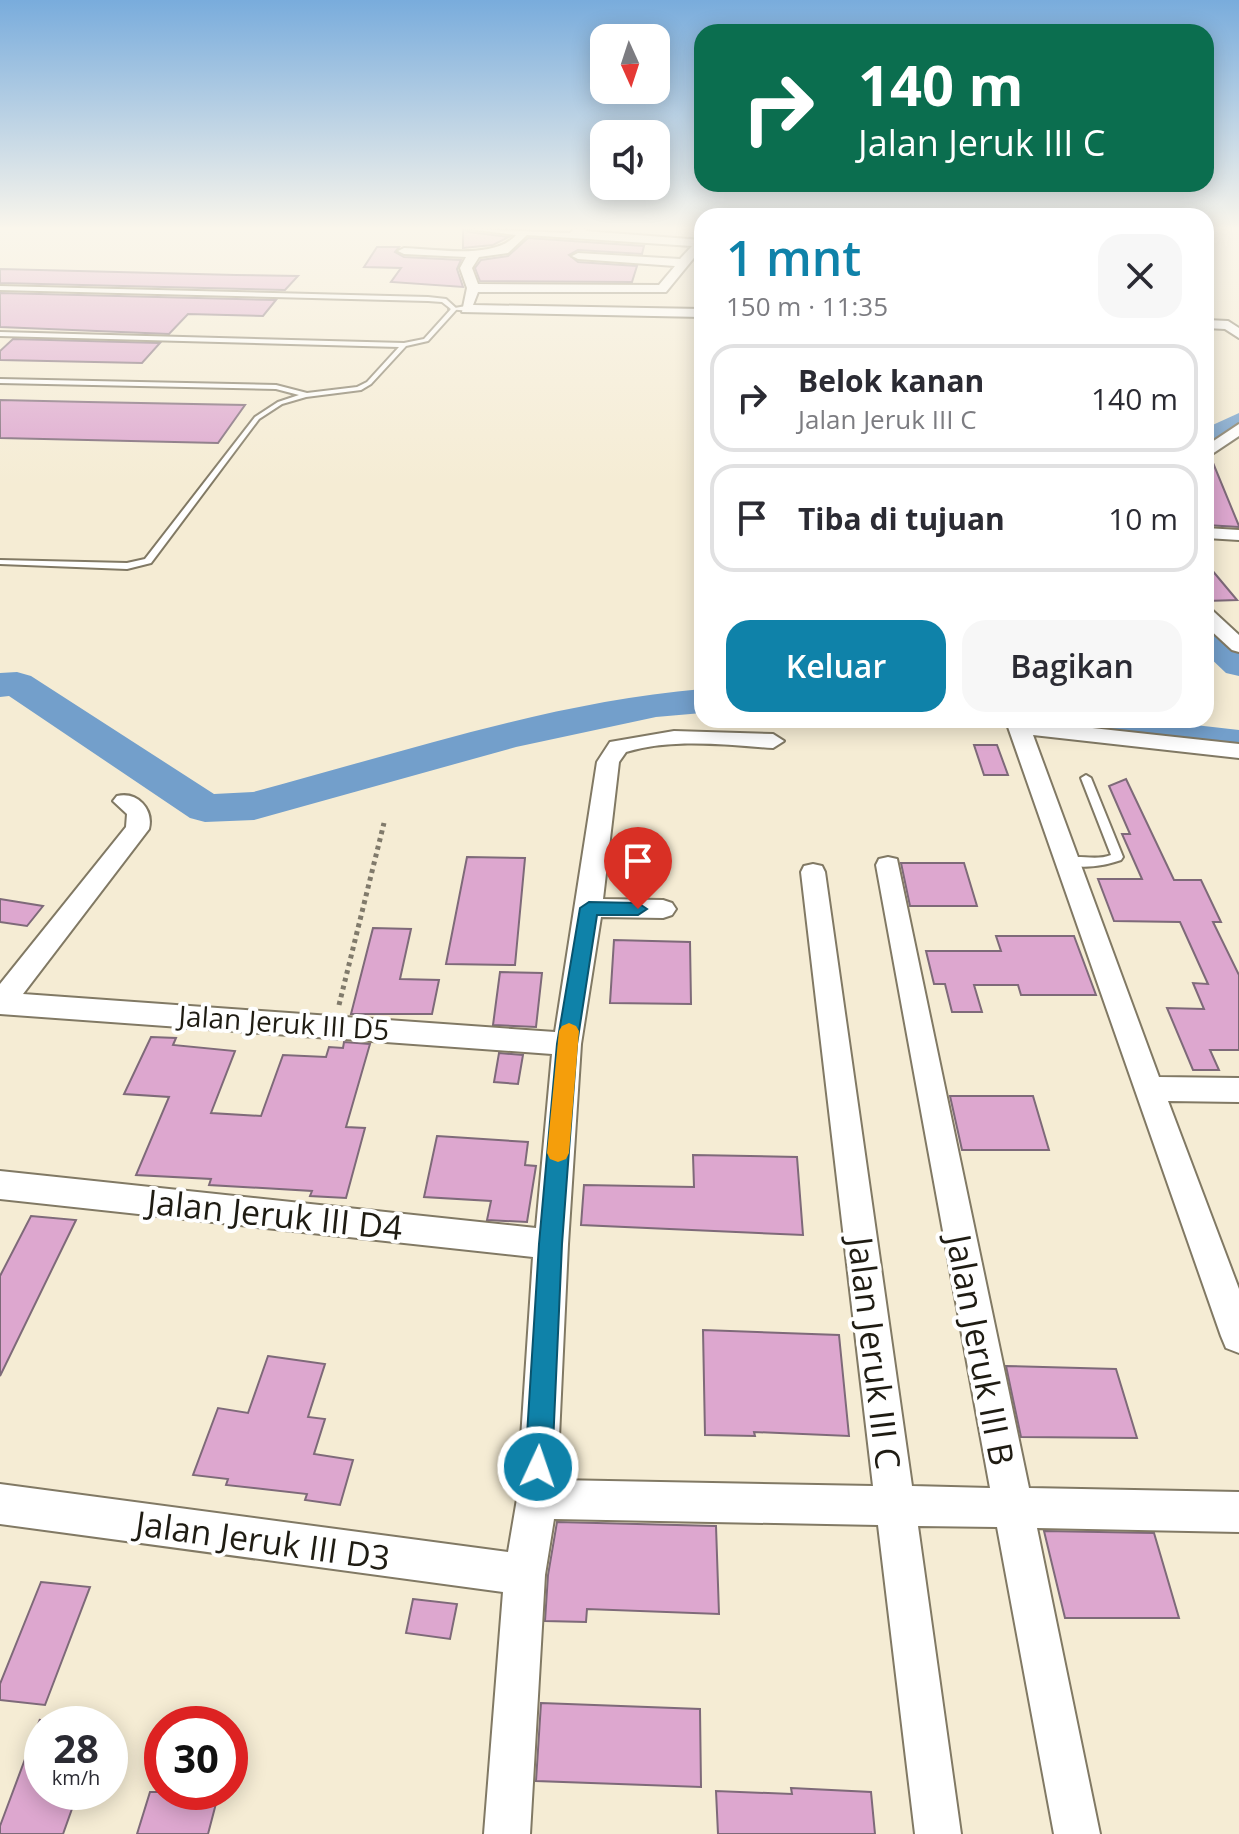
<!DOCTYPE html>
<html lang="id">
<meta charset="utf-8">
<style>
:root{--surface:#fff;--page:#f7f7f7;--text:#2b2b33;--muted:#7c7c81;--line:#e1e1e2;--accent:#0f82a9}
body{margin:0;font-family:"Open Sans",sans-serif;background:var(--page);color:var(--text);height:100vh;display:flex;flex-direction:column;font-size:30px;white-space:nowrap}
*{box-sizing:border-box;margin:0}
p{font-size:26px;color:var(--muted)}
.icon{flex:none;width:44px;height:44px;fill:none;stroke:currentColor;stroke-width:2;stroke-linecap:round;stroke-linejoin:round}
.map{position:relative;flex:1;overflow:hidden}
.drawer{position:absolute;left:694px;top:208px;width:520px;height:520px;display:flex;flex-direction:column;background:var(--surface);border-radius:24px;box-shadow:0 4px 20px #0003}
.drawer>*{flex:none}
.banner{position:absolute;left:694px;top:24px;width:520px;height:168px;border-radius:24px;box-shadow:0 4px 20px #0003;background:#0b6e4f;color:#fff;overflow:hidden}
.needle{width:52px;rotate:177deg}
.fabs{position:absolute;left:590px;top:24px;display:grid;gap:16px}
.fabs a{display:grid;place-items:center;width:80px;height:80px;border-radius:16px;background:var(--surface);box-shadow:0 4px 20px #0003;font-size:40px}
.speed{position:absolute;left:24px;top:1706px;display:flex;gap:16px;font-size:40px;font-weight:700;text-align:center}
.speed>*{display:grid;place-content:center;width:104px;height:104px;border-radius:50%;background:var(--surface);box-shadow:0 4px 20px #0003;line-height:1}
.speed small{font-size:20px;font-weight:400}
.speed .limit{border:12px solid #d22;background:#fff;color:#111}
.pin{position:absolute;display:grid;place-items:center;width:68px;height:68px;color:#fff;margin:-82px -34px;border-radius:50% 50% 50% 0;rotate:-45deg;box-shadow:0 0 8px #0007}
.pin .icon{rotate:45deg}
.me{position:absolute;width:88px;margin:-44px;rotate:3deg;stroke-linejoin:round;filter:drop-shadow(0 0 6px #0008)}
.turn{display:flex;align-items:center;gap:28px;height:168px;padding:0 32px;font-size:36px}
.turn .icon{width:104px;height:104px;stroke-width:2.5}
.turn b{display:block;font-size:56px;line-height:68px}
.round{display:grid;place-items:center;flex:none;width:84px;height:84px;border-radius:24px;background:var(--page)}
.overview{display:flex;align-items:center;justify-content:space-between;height:136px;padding:0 32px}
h1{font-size:48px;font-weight:600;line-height:60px;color:var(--accent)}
.button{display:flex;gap:16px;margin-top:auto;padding:16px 32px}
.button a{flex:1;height:92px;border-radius:24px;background:var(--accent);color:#fff;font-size:32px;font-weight:600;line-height:92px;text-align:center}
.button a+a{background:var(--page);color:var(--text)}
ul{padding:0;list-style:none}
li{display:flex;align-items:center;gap:24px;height:108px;margin:0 16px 12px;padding:0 16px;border:4px solid var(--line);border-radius:24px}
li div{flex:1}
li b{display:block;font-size:30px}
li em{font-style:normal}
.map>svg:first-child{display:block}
</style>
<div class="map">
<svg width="1239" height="1834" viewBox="0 0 1239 1834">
<rect width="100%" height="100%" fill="#f5ecd4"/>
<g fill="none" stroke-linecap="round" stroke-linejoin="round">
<!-- river -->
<g fill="#739fcb" fill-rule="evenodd">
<path d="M1239,413V432L1206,447V428Z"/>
<path d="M1206,623L1219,626L1239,645V676L1226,673L1206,654Z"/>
<path d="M17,672L31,676L214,794L253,792C400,753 550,702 702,689V713L656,717L516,747L254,820L205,822L190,818L9,696L0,697V673Z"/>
<path d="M1023,720H1151L1239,730V754L1043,732L1029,728Z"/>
</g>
</g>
<!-- building -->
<g fill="#dda7cf" stroke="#7e6a79" stroke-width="2">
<path d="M463,229L469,232L509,237L493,245L463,248Z"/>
<path d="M528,238L644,246L642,254L578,250L569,255L578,262L637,266L632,282L480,281L475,268L481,260L508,256Z"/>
<path d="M377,247H399L395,252L404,257L461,260L457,269L463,287L391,282L401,268L364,267Z"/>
<path d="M0,269L236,275L298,276L285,290L0,283Z"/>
<path d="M0,293L276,300L263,316L188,314L169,334L0,327Z"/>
<path d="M13,339L160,343L142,363L0,360V351Z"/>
<path d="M0,400L88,402L245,405L218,443L0,438Z"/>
<path d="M1211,458L1239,526V527L1206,525V461Z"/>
<path d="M1206,563L1237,600L1206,601Z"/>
<path d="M974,745H997L1008,775H984Z"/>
<path d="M1126,779L1174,880H1201L1221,922H1213L1239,975V1050H1210L1219,1070H1193L1167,1008L1204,1009L1193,983L1208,984L1180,922L1114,921L1098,879H1142L1122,834H1130L1109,786Z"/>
<path d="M467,857L525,858L515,965L446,964Z"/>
<path d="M901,863H964L977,906H910Z"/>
<path d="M0,899L43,906L27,926L0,922Z"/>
<path d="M373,928L411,929L400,979L439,980L432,1014H351Z"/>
<path d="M996,936H1074L1096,995H1021L1018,985H974L982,1012H952L945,984H934L926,951H1001Z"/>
<path d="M614,940L690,942L691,1004L610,1003Z"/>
<path d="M500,972L542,973L536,1027L493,1025Z"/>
<path d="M151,1037L176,1038L173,1045L235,1051L211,1113L261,1116L283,1055L326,1057L329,1047L343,1048L344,1042L370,1044L346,1127L365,1128L346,1198L310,1196L312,1191L209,1185L211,1179L136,1175L169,1097L124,1094Z"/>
<path d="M499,1053L523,1055L518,1084L494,1082Z"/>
<path d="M950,1096H1033L1049,1150H962Z"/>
<path d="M437,1136L528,1142L525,1165L536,1166L527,1222L487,1220L491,1201L424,1197Z"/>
<path d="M693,1155L797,1157L803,1235L581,1225L584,1185L694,1187Z"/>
<path d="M31,1216L76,1220L0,1376V1276Z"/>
<path d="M703,1330L839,1335L849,1436L754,1432L755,1436L705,1435Z"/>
<path d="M268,1356L325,1364L308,1417L325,1419L314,1454L353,1460L340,1505L305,1500L307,1494L226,1485L228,1479L193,1475L218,1408L248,1413Z"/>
<path d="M1006,1366L1116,1369L1137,1438L1021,1437Z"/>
<path d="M557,1522L716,1526L719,1614L587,1609L586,1622L545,1621L548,1575Z"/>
<path d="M1044,1531L1154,1533L1179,1618H1065Z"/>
<path d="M41,1582L90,1587L45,1705L0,1700V1684Z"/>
<path d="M413,1599L457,1604L450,1639L406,1633Z"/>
<path d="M541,1703L700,1709L701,1787L536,1781Z"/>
<path d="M40,1719L42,1792H78L63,1834H0V1826Z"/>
<path d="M791,1788L871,1792L875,1834H718L716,1791L792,1794Z"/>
<path d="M150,1792H219L208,1834H137Z"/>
</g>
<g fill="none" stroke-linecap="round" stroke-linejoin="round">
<!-- service casing -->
<g stroke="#817964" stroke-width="4">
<g id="service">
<path d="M0,286L428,297L446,299L457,309L428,341L406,346L371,384L361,390L306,397L282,404L259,419L151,563L127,569L0,564V560L127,563L145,559L255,417L278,402L299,395L276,389L0,383V379L276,385L307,393L357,387L367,382L399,347L0,336V332L404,343L424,339L451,309L442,302L428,301L0,290Z"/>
<path d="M1086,775L1091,778L1123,857L1121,860C1104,866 1075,871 1059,861C1073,852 1094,862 1111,855L1081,778Z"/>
</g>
</g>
<!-- pedestrian casing -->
<g stroke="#817964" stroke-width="4">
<path id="pedestrian" d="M466,306L469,311L449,309Z"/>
</g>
<!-- minor casing -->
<g stroke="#817964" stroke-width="4">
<g id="minor">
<path d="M469,229L570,233L574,229H586L585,231L702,240V248L666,292H478L473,305L702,309V317L462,312L467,288L460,268L466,257L404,254L398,251L404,248C435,249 495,260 516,235ZM527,235L692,246L680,259L578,253L572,256L578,259L675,266L659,285L478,284L472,268L479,257L508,253Z"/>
<path d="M1206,320L1228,321L1239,328V338L1225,329L1206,328Z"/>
<path d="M1239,424V436L1206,458V446Z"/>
<path d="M1206,528L1239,530V540L1206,538Z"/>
<path d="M1206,609L1213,611L1239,635V652L1232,650L1206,626Z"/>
<path d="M1019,720L1239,744V758L1033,735L1159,1077L1239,1078V1102L1168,1101L1239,1289V1353L1226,1348L1221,1336L1008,727Z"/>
<path d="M674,731L773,734L784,741L773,748C725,745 673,738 626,752L619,762L603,899L663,900L672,903L676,909L672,915L663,918L601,917L581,1044L568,1244L557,1480L873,1486L801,872L804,866L813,864L822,866L825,872L912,1486L990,1488L876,865L879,859L888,857L897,859L1029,1488L1239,1492V1532L1037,1528L1100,1834H1054L997,1527L918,1526L961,1834H915L878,1525L554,1519L545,1575L530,1834H484L503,1592L0,1524V1484L508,1552L517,1499L533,1257L0,1199V1171L536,1228L552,1054L0,1014V984L126,827L127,814L113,801L117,796C137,791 154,809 149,829L23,994L555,1032L597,762L610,742Z"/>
</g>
</g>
<!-- path-far1 -->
<path stroke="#807a6b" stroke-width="4" stroke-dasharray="3 3" stroke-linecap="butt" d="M931,720L998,725"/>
<!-- path -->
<path stroke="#807a6b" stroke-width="5" stroke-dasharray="4 4" stroke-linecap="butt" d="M339,1005L384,823"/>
<!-- service -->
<use href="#service" fill="#fff" fill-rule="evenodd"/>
<!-- pedestrian -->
<use href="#pedestrian" fill="#fff" fill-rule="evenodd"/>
<!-- minor -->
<use href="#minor" fill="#fff" fill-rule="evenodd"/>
</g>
<!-- sky -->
<linearGradient id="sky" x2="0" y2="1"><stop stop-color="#79acdc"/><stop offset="0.47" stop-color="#faf6ec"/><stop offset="1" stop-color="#faf6ec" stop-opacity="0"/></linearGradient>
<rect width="1239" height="486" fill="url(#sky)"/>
<!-- route -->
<path fill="#0f82a9" stroke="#0a546e" stroke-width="2" d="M589,902L638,903L647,909L638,915H597L577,1044L562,1244L552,1467L548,1476L538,1480L529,1476L525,1467L539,1244L557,1044L580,908Z"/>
<!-- slow -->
<path fill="#f59e0b" d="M569,1023L576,1026L579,1031L569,1153L566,1159L558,1162L550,1159L547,1153L559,1031L562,1026Z"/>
<g text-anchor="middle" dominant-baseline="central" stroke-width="8" stroke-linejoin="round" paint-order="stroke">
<!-- street labels -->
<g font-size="28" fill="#1f1c13" stroke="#fff">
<text transform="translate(284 1022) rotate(4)">Jalan Jeruk III D5</text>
</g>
<!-- near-street labels -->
<g font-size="34" fill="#1f1c13" stroke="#fff">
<text transform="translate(275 1214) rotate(6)">Jalan Jeruk III D4</text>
<text transform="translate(981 1350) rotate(79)">Jalan Jeruk III B</text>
<text transform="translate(875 1353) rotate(83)">Jalan Jeruk III C</text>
<text transform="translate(263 1540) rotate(8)">Jalan Jeruk III D3</text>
</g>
</g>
</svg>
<div class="fabs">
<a><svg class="needle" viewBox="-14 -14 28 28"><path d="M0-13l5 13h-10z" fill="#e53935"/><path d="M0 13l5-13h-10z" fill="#7c7c81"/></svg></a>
<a><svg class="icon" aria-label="sound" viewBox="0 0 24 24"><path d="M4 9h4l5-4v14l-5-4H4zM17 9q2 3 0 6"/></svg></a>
</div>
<div class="speed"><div>28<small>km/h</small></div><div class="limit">30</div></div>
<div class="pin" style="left:638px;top:909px;background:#d93025"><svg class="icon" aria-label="arrive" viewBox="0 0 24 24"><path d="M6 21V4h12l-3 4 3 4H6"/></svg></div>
<svg class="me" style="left:538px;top:1467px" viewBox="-20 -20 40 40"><circle r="17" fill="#0f82a9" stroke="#fff" stroke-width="3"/><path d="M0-11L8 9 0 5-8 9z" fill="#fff"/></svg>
<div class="banner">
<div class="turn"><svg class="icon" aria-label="right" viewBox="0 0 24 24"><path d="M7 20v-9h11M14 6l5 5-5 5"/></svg><div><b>140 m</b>Jalan Jeruk III C</div></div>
</div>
<section class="drawer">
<div class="overview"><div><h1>1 mnt</h1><p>150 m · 11:35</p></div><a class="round"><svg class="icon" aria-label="close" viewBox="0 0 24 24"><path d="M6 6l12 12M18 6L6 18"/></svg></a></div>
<ul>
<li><svg class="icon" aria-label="right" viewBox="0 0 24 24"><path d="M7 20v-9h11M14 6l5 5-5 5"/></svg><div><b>Belok kanan</b><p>Jalan Jeruk III C</p></div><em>140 m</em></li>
<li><svg class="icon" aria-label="arrive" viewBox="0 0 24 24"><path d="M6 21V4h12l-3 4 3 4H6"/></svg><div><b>Tiba di tujuan</b></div><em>10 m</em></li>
</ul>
<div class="button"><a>Keluar</a><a>Bagikan</a></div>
</section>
</div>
